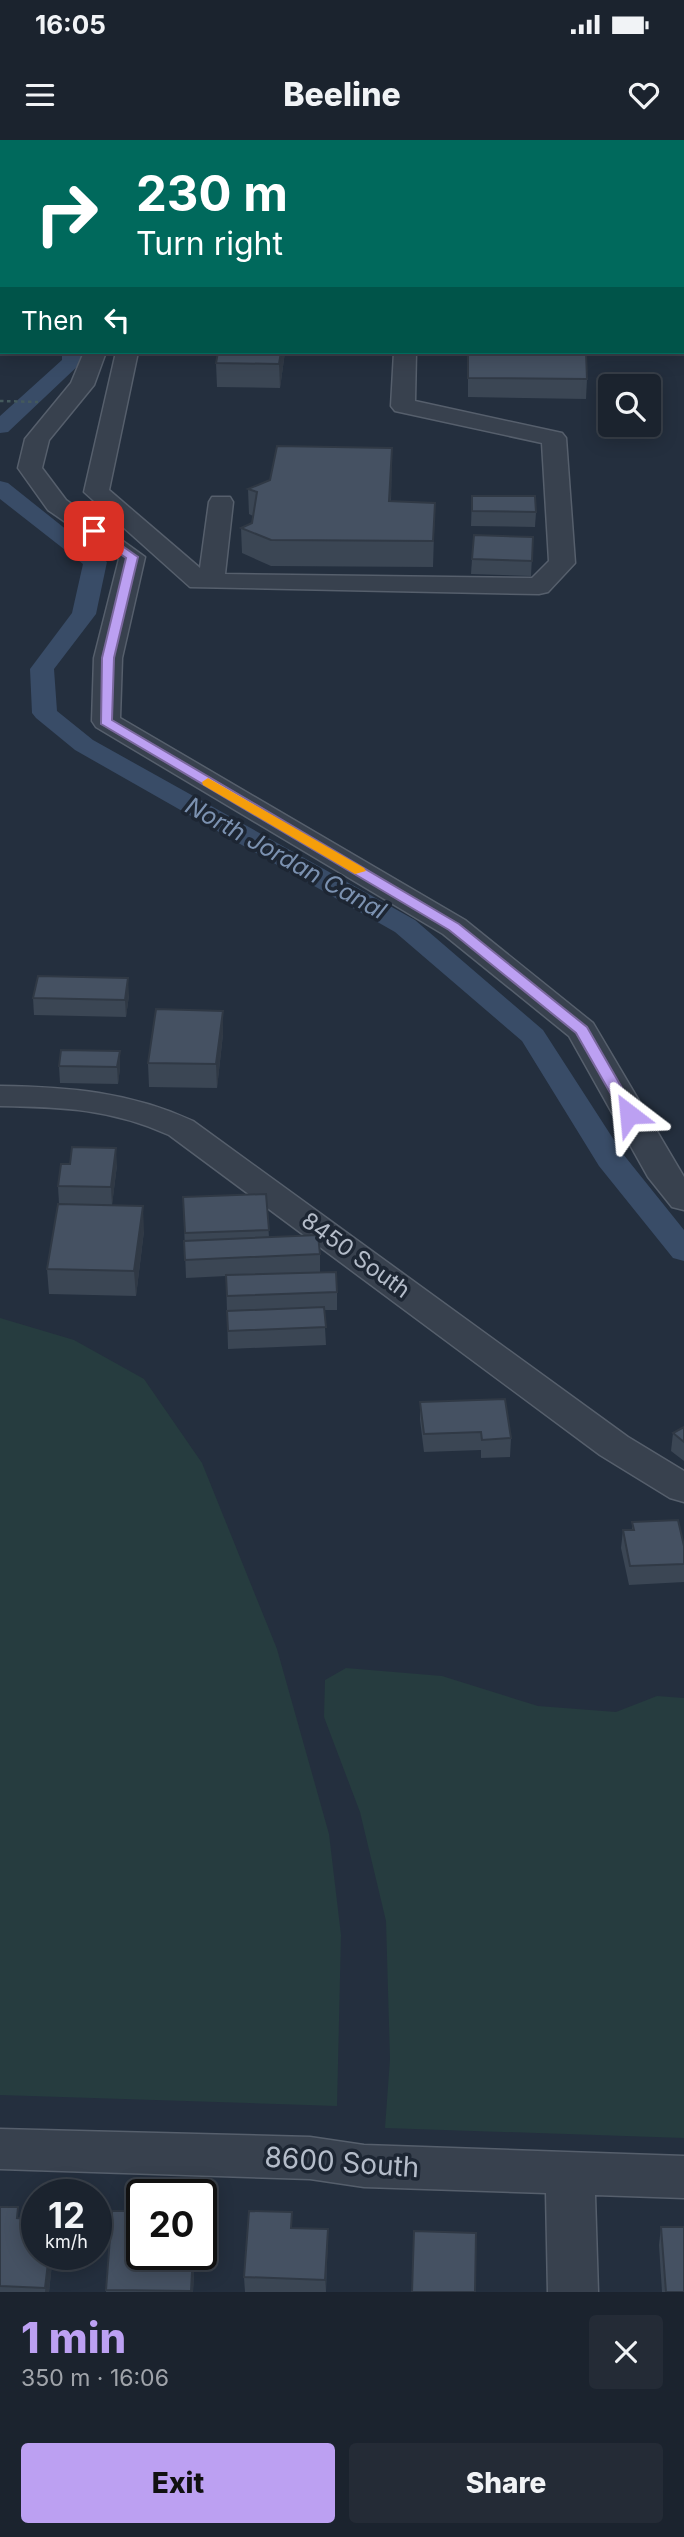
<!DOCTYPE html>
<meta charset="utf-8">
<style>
:root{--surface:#1b232e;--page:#242b36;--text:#f1f3f6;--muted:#a0a4aa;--line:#39404a;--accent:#bca0f2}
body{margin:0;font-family:Inter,sans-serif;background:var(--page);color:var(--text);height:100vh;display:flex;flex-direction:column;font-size:26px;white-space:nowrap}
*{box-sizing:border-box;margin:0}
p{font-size:23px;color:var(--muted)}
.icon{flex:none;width:38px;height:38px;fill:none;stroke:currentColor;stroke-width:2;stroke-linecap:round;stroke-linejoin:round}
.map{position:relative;height:2152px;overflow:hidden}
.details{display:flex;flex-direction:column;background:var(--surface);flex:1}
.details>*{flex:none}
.banner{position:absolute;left:0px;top:0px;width:684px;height:214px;box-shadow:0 4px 18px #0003,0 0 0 2px var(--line);background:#00695c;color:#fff;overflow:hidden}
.fabs{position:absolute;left:598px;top:234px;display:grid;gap:14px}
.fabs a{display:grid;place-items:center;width:63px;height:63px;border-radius:7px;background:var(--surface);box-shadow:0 4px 18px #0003,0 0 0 2px var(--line);font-size:35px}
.speed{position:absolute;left:21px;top:2039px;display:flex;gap:14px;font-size:35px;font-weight:700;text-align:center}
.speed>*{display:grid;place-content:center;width:91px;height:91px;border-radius:50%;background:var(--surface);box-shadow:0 4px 18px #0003,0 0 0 2px var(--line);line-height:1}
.speed small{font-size:18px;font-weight:400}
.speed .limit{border:4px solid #111;border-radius:10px;background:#fff;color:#111}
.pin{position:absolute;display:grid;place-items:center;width:60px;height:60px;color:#fff;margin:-30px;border-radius:14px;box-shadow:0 4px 10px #0006}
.me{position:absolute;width:77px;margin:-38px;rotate:331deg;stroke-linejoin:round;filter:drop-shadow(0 0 5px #0008)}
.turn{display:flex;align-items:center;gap:24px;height:147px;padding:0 21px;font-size:32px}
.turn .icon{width:91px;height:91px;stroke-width:2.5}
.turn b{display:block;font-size:49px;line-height:60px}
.then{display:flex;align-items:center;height:66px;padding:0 21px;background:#0003;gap:14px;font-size:26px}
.round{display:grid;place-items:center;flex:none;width:74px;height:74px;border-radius:7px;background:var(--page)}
.summary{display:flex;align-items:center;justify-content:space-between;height:119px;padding:0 21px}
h1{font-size:42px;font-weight:800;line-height:52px;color:var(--accent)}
.cta{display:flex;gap:14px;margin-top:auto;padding:14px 21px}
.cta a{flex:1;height:80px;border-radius:7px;background:var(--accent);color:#111;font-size:28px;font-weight:800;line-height:80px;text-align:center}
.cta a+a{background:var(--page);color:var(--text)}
.status{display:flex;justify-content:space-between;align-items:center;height:49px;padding:0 35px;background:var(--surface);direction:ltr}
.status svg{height:19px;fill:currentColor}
header{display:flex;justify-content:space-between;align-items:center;height:91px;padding:0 21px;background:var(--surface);font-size:32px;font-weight:800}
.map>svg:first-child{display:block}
</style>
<div class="status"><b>16:05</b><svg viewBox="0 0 49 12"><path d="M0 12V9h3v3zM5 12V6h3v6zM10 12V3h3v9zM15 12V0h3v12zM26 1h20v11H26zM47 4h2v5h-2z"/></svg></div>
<header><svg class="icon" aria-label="menu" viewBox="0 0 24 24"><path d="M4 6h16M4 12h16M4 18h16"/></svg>Beeline<svg class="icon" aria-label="heart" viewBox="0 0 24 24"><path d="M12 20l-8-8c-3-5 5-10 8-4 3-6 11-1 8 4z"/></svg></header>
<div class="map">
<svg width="684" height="2152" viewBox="0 0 684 2152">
<rect width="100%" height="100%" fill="#242f3e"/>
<!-- green -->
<g fill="#263c3f">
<path d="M0,1178L74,1200L144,1239L202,1323L277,1509L329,1694L341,1795L337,1966L0,1955Z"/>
<path d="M346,1528L442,1536L538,1566L616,1572L657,1556L684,1558V1998L385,1988L390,1919L386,1781L360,1672L324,1577L325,1540Z"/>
</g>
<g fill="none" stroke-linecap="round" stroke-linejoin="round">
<!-- canal -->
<g fill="#394c67" fill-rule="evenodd">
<path d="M0,155H2V168L0,167Z"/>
<path d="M62,212H82V222L8,292L0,293V276L62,220Z"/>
<path d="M0,341L8,343L107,422L96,474L54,529L57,571L93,600L415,780L543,890L623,1014L684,1090V1121L673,1118L599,1026L522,901L395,792L75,610L36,578L32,573L30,529L72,473L83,424L0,359Z"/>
</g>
<!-- minor casing -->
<g stroke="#565f6c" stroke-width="3">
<g id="minor">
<rect x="0" y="109" width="2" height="12"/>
<path d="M0,137L2,138V151H0Z"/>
<path d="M84,212H106L94,245L49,300L42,328L66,360L145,417L122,518L120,578L465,780L593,883L684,1037V1070L672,1067L648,1037L569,896L443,794L96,587L92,581L94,518L119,419L48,370L18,328L25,299L71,243Z"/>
<path d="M116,212H138L109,350L200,428L209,362L212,357H230L233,362L225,434L532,438L549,421L542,303L395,271L391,266L394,212H416L415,261L562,293L566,298L575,423L548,452L539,454L190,447L84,352Z"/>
<path d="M0,946C69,947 130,952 193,981L628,1297L684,1331V1362L670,1358L600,1315L169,995C111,969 63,967 0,966Z"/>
<path d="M0,1989L310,1997L364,2005L684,2016V2058L595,2055L598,2152H548L546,2053L364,2047L310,2039L0,2029Z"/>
</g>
</g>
<!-- path -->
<path stroke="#44595c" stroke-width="2.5" stroke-dasharray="3.5 3.5" stroke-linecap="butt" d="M0,261L38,262"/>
<!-- minor -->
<use href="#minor" fill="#38414e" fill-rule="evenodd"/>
</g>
<!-- wall -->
<g fill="#3b4654">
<path d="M218,212H285L280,248L217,247L216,223Z"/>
<path d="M468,212L587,239L586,259L468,257Z"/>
<path d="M392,308L391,361L435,363L433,427L271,426L242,413L241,388L252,383L253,376L249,374L248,349Z"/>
<path d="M472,356L536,372L535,387L471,386Z"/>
<path d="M533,397L531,436L471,434L472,419Z"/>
<path d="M129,855L126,877L34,875L33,858Z"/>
<path d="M223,894L217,948L149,947L148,923Z"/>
<path d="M120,911V928L118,944L60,943L59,926Z"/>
<path d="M117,1025L112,1065L59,1064L58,1046Z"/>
<path d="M266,1054L269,1097L320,1114V1132L337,1152V1170H324L326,1205L228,1209L226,1136L186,1138L183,1057Z"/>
<path d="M144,1091L136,1156L49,1154L47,1129Z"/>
<path d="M420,1262L511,1298L510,1317L481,1318V1310L424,1312L420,1280Z"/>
<path d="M684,1287V1321L671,1311L673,1293Z"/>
<path d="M632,1382L684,1406V1442L629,1445L621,1408L623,1390H632Z"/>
<path d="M0,2067L31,2085L53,2114L49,2152H0Z"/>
<path d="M292,2072V2088L328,2089L326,2152H245L244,2137Z"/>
<path d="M661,2087L684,2152H662L659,2105Z"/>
<path d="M142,2114H195L193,2152H106V2150Z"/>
</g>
<!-- shaded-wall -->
<g fill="#303945">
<path d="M281,212H285L280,248L279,224Z"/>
<path d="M392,308V333L389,387V361Z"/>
<path d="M128,838L129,855L126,877L125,860Z"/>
<path d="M223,871V894L217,948L216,924Z"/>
<path d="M120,911V928L118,944L117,927Z"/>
<path d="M116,1008L117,1025L112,1065L111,1047Z"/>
<path d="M143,1066L144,1091L136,1156L134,1131Z"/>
<path d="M328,2089V2108L325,2152V2140Z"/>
<path d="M49,2114H53L49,2152H45Z"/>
<path d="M193,2114H195L193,2152H191Z"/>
</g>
<!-- building -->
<g fill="#455162" stroke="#303945" stroke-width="2">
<path d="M218,212H281L279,224L216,223Z"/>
<path d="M468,212H586L587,239L468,238Z"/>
<path d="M277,306L392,308L389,361L435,363L433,401L271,400L241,388L252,383L257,352L248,349L270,340Z"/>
<path d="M472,356H535L536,372L472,371Z"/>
<path d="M474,395L533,397L532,421L472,419Z"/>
<path d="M38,836L128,838L125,860L33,858Z"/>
<path d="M156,869L223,871L216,924L148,923Z"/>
<path d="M61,910L120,911L117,927L59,926Z"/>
<path d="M72,1007L116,1008L111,1047L58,1046L61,1024H70Z"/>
<path d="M266,1054L269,1090L185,1093L183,1057Z"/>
<path d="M58,1064L143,1066L134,1131L47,1129Z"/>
<path d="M318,1095L320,1114L185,1120L184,1101Z"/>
<path d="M336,1132L337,1152L227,1156L226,1135Z"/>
<path d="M324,1167L326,1187L228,1191L227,1171Z"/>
<path d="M505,1259L511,1298L482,1300L481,1292L424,1294L420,1262Z"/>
<path d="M684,1287V1302L673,1293Z"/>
<path d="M678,1380L684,1406V1424L630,1426L623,1390H634L632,1382Z"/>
<path d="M0,2067H18L17,2078L30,2079L29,2085H37V2114H49L45,2148L0,2146Z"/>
<path d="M112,2071H142V2114H193L191,2151L106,2150Z"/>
<path d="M249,2071L292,2072L291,2088L328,2089L325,2140L244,2137Z"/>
<path d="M661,2087H684V2152H666Z"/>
<path d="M414,2091L476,2093L475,2152H412Z"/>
</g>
<!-- route -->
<path fill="#bca0f2" stroke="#7a689d" stroke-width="2" d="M90,389H98L138,417L114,518L112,580L459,784L587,887L637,974L635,977H624L576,893L449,790L101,584L102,518L126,418L90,393Z"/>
<!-- slow -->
<path fill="#f59e0b" d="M208,638L364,728L366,731L355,734L203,645L202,642Z"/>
<g text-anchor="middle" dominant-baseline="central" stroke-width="7" stroke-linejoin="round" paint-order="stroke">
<!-- street labels -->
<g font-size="23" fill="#b4bcc9" stroke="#1d2633">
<text transform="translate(356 1115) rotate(36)">8450 South</text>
</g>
<!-- water labels -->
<g font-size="24" font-style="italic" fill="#7c92b1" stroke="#1d2633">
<text transform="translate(286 718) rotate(29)">North Jordan Canal</text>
</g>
<!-- near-street labels -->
<g font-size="28" fill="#b4bcc9" stroke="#1d2633">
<text transform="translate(342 2022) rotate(4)">8600 South</text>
</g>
</g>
</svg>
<div class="fabs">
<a><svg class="icon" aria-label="search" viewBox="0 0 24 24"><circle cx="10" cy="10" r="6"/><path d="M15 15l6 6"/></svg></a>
</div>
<div class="speed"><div>12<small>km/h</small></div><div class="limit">20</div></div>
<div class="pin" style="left:94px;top:391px;background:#d93025"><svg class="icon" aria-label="arrive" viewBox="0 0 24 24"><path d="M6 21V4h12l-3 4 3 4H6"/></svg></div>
<svg class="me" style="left:629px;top:974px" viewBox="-20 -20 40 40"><path d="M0-17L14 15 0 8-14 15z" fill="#bca0f2" stroke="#fff" stroke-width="4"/></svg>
<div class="banner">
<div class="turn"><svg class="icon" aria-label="right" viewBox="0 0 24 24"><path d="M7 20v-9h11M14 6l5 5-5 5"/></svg><div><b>230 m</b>Turn right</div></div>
<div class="then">Then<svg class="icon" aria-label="left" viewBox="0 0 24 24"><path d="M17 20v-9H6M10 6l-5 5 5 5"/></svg></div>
</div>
</div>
<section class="details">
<div class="summary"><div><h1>1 min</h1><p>350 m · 16:06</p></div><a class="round"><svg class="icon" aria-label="close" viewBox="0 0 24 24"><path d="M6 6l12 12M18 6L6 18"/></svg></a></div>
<div class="cta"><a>Exit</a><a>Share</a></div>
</section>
